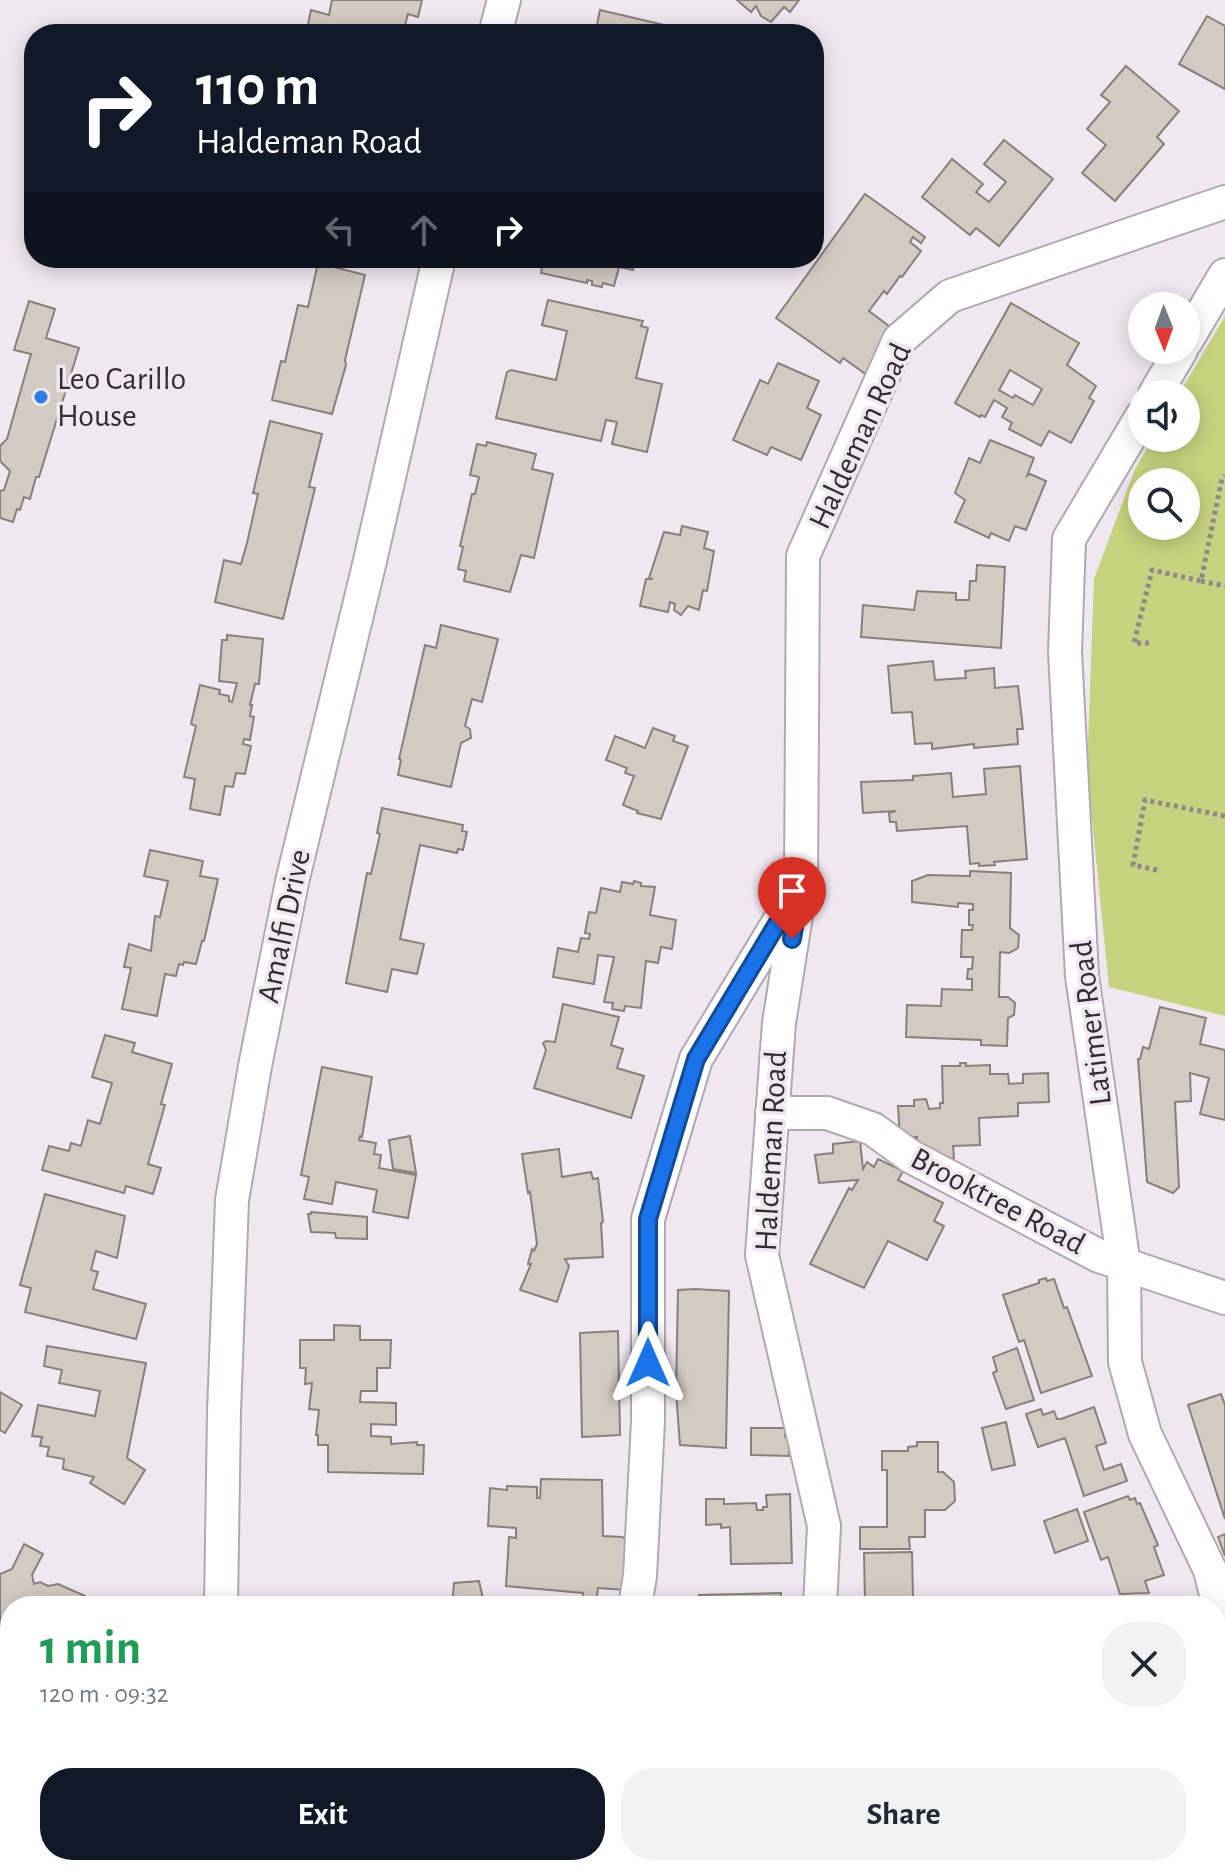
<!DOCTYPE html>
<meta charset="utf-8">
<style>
:root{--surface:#fff;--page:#f2f2f3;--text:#1f2937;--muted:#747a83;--accent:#111827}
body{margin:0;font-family:"Alegreya Sans",sans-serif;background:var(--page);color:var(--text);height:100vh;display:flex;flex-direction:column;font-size:30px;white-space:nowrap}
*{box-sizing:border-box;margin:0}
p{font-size:26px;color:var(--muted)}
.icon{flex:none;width:44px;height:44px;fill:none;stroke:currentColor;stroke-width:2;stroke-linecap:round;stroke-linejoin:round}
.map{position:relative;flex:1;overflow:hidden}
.sheet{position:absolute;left:0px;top:1596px;width:1226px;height:280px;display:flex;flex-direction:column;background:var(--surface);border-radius:32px 32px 0 0;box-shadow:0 4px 20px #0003}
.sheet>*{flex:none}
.banner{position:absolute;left:24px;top:24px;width:800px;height:244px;border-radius:32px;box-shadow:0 4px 20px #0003;background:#111827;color:#fff;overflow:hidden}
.needle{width:52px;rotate:179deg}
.fabs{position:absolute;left:1128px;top:292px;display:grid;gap:16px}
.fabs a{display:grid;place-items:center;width:72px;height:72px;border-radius:50%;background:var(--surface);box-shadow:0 4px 20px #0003;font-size:40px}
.pin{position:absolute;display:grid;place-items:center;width:68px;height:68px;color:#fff;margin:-82px -34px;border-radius:50% 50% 50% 0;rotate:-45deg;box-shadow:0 0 8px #0007}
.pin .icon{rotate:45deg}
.me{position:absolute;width:88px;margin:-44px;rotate:0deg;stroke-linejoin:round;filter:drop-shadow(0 0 6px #0008)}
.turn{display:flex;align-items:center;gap:28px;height:168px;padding:0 40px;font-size:36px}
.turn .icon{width:104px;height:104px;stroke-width:2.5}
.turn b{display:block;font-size:56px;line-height:68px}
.lanes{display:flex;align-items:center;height:76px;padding:0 40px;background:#0003;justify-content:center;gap:40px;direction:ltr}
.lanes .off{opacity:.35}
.round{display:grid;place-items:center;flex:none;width:84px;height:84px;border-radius:32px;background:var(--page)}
.summary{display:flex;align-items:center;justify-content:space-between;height:136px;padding:0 40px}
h1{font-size:48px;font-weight:600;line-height:60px;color:#1e9e55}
.cta{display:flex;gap:16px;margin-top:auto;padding:16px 40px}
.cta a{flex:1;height:92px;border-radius:32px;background:var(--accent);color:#fff;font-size:32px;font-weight:600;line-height:92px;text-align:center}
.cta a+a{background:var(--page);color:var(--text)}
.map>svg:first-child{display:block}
</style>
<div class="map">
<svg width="1225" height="1876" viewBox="0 0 1225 1876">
<rect width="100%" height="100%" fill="#f0e7f0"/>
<!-- green -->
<path fill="#c6d37e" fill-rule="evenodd" d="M1225,316V1016L1109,987L1087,770L1094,579L1135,469L1153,438H1186V394H1179ZM1142,482H1186V526H1142Z"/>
<!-- building -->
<g fill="#d3cac2" stroke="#898078" stroke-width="2" fill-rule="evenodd">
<path d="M332,0H422L418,17L408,14L404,29L408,30L407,34H306L311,10L329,15Z"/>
<path d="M737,0H799L790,12L784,7L771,22L761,16L756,6L751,12Z"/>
<path d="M600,10L681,29L685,34H595Z"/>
<path d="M1207,16L1225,26V89L1179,64Z"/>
<path d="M1126,66L1179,111L1157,137L1164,144L1115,201L1082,173L1106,145L1087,129L1110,102L1101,95Z"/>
<path d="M1004,140L1053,179L999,246L976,228L970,235L922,197L952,159L983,184L976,192L989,202L1006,182L984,164Z"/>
<path d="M865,194L925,237L921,243L913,237L910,242L921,251L902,277L900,276L887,294L884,291L869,311L897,332L867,375L843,358L840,363L776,318Z"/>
<path d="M519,258H636L633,270L619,267L614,286L603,283L602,287L592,285V281L587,280V283L541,273L542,267L518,262Z"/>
<path d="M318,263L365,275L345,360L346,365L332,414L272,400L281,361L285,362L298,305L308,307Z"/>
<path d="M548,300L643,321L641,326L648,328L636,378L662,384L647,452L612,444L617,422L606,420L601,441L496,418L507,372L511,370L556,380L567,331L542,325Z"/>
<path d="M29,301L55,309L46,338L79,348L39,477H36L30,499L24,497L20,510L17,509L13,522L0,518V491L4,490L10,471L0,461V446L7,439L31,354L14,350Z"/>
<path d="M1011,303L1079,343L1067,365L1096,386L1089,398L1094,401L1071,443L1049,431L1041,446L1009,429L1012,423L1002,417L1007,408L994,400L985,417L981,415L980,417L955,403ZM1010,370L1042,389L1033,405L1015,395L1013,398L999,390Z"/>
<path d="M778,363L819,381L807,408L821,415L801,460L771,447L767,455L733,440L760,380L768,384Z"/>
<path d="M270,421L322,434L309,487L315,488L283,619L215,602L224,560L241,564L247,543L258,494L253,493Z"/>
<path d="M990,440L1034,458L1027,476L1030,474L1046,481L1026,530L1015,526L1009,541L991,533L989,538L955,522L965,500L955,493L969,458L980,463Z"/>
<path d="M487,442L536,454L532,469L553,474L534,558L521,555L510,592L464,581L466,571L458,569L463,547L460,546L472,494H475L479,477L470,475L477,444L486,446Z"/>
<path d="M682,526L708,532L704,548L714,551L707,591L703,590L699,610L688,606L681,615L674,610L675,604L670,602L668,612L640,606L646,579H653L649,578L664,532L680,535Z"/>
<path d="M977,565L1005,567L1001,648L861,637L863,605L914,610L917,591L956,593V600H969L970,581H976Z"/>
<path d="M441,625L498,639L482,702L472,699L465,726L470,729L471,738L461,743L451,787L398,775L401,760L399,759L425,645L436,648Z"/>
<path d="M227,635L263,639L259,684H255L250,705H252L250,716L254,717L250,740L244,739L243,744L251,746L245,774L236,773L233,787L225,786L220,815L190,809L195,779L184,777L196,726L191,724L200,685L220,690L219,694L229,696V701L232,702L237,683L219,681L222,640H227Z"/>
<path d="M933,661L935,680L966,678L965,671L994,668L995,688L1018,686L1023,729H1017L1018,744L974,748V744L932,749V743L915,744L912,712L892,713L888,666Z"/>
<path d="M653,728L675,736L673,741L688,746L661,819L637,813L638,811L623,805L634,776L625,773L627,768L606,760L615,736L645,748Z"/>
<path d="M1020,766L1027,859L994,862L995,865L979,866V863L970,864L967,826L897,831L896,822H890L889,813L896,811L863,813L861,782L913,780V776L951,773L953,797L986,794L984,769Z"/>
<path d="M382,808L463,825L462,831L467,832L463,850L458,849L457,853L420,845L400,939L424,944L417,974L392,969L387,992L346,983L367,873L371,874L380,834L377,833Z"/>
<path d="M150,850L203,861L200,876L218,879L204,941H202L196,964L184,962L183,965L179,964L176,976L165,974L157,1016L122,1009L131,968L124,967L129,944L151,951L155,916L160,917L168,881L144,876Z"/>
<path d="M970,871L1011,873L1010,928L1019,935L1018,948L1009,953L1000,952L999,997H1008L1015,1003L1014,1015L1008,1018L1007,1046L981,1045V1040L906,1037L907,1005L941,1006L942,989L972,990V979H967L968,969H972L973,957H961L962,930H972L973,925H969V910H973V904L958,903V907L912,902V881L928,875L970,876Z"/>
<path d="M634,881L641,883V886L655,887L650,915L676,920L672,949L661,947L658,963L646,961L641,1008L625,1006L624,1011L612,1009L613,1003L604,1002L614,957L598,955L594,984L553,977L558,948L578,952L581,938L589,939L590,934L585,933L589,912L596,913L601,888L620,892L622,882L633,884Z"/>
<path d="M563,1004L619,1017L611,1045L623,1049L617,1068L644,1076L631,1118L534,1088L546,1050L543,1043L546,1041L555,1042Z"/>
<path d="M1160,1007L1206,1018L1200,1044L1225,1050V1120L1200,1114L1209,1078L1190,1073L1191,1101L1175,1102L1179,1187L1173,1193L1147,1182L1138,1059H1140L1143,1047L1149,1049Z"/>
<path d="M105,1035L135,1043L132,1052L172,1064L161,1104L165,1105L148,1164L161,1168L153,1194L126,1186L124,1193L42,1170L49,1146L69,1151L71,1143L81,1146L88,1120L100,1124L112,1083L92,1077Z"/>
<path d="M960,1063H966V1066L990,1065V1074H1008L1009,1084L1023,1083V1074L1048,1073L1049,1102L1018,1103V1116L979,1118L980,1145L953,1146L954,1158L918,1159L917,1137H900L898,1106H914V1100L926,1099L929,1109L940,1108V1103H943L942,1066H960Z"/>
<path d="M322,1067L372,1077L362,1137L360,1136L359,1140L376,1143L374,1154L381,1155L379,1168L416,1175L408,1218L373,1212L377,1190L336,1182L332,1204L304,1199L309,1177L301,1175Z"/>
<path d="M410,1136L416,1173L393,1169L389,1140Z"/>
<path d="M860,1141L863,1169L867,1162L874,1167L878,1159L903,1171L898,1180L943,1203L934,1221L944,1226L927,1260L888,1241L864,1288L810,1264L849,1188L852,1190L858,1180L819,1183L815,1155L833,1153V1144Z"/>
<path d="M559,1149L562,1177L591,1172L593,1179L598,1178L603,1222L601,1223L603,1257L565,1259L569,1266L557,1302L520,1290L531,1264H528L532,1249L534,1251L537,1244L530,1192L528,1193L522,1154Z"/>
<path d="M45,1194L125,1216L117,1258L96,1251L91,1270L98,1272L93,1289L146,1304L136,1339L25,1312L31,1288L20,1285Z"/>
<path d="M311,1212L367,1217V1239L336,1238L335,1233L311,1232L308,1214H311Z"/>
<path d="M1046,1278L1047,1281L1054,1279L1064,1308L1067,1307L1092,1376L1041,1393L1024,1340L1019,1342L1003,1295L1039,1283V1280Z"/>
<path d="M695,1289L729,1291L726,1448L680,1445L676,1392L678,1290Z"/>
<path d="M334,1325L360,1326V1340H391L390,1368H377V1391H361L360,1402L396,1403V1425L371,1424V1436L391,1437V1444L417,1442V1445H424L423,1474L328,1472V1445H318V1435H316L319,1410L309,1409L312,1383L305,1384L306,1368H300V1340H334Z"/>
<path d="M618,1331L620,1435L582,1437L580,1333Z"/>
<path d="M47,1346L146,1363L127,1458L145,1470L124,1504L90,1483L94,1477L63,1469L64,1459L47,1456L49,1447L40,1446L42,1437L32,1436L38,1405L95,1416L100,1391L59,1383L62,1370L44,1366Z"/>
<path d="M1017,1348L1034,1400L1006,1409L993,1373L997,1371L993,1357Z"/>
<path d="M0,1392L22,1405L5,1433L0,1430Z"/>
<path d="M1221,1394L1225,1405V1519L1188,1405Z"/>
<path d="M1094,1407L1106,1443L1096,1446L1104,1470L1121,1464L1127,1481L1084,1496L1065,1438L1038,1447L1026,1414L1041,1409L1043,1415L1054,1411L1057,1419H1061Z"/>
<path d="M1006,1422L1015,1465L992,1470L982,1428Z"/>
<path d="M751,1428H785V1437L790,1436L789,1456L751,1455Z"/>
<path d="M917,1442H938V1472H943L954,1482L955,1501L945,1510H925V1537H909L910,1549H860V1527H887V1470H882V1451H908V1447L917,1446Z"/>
<path d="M541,1479L602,1480L603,1536L622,1537L630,1541L625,1590L598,1588L597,1596L592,1601H583V1593L506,1586L509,1537L516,1538V1528L488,1526L490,1488L507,1490V1486L537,1487V1498H540Z"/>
<path d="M790,1494L792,1563L731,1564L730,1527L721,1528V1524L706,1525V1499H724V1504L756,1503L757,1510H763V1507H767L766,1495Z"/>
<path d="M1128,1496L1130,1500L1135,1498L1137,1504L1140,1503L1158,1545L1154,1547L1164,1575L1145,1581L1149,1593L1120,1594L1108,1557L1101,1560L1084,1512Z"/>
<path d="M1077,1509L1088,1541L1055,1553L1044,1521Z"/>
<path d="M1225,1534V1556L1218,1537Z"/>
<path d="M24,1544L43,1554L32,1575L34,1584L40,1582L48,1586L58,1584L85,1596L87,1606H10V1632L0,1636V1574L12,1569Z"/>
<path d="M912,1552L913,1599L865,1600L864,1553Z"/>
<path d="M479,1581L483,1599L556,1600V1606H452L454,1583Z"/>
<path d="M781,1593V1606H699V1595Z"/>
<path d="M98,1866L115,1876H74L96,1866Z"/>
<path d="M298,1866H385V1869H379V1876H301Z"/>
<path d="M569,1866H639L622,1876H575Z"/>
<path d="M1021,1866H1034L1049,1870L1048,1876H1031L1020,1873Z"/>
</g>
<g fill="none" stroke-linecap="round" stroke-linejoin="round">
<!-- minor casing -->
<g stroke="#b1a9b1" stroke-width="36">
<g id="minor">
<path d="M495,34L504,0"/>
<path d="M1186,341L1225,275"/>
<path d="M1155,394L1181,350"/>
<path d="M1142,416L1069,539L1065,652L1082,976L1124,1265L1125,1362L1145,1434L1210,1570L1225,1630"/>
<path d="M772,1113H827L873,1129L910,1156L1099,1256L1225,1298"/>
<path d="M221,1606L224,1412L232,1200L255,1066L292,882L369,565L439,258"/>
<path d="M635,1606L640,1576L648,1421V1219L696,1059L792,900"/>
<path d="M820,1606L824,1526L762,1255L779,1023L801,884L803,556L899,340L950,296L1225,202"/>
<path d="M1216,1738L1225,1651"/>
<path d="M0,1820L10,1816"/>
<path d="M663,1866L667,1871L677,1876"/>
<path d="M216,1876V1866"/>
<path d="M775,1876L783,1866"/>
<path d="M1181,1876L1186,1866"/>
</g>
</g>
<!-- path -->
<g stroke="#8e888f" stroke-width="5" stroke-dasharray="4 4" stroke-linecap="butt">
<path d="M1201,581L1225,586"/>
<path d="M1149,643H1134L1152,570L1201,581L1222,478L1225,476"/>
<path d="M1157,870L1133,865L1145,800L1225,816"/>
</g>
<!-- minor -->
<use href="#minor" stroke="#fff" stroke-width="32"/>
</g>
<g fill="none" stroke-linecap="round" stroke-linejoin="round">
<!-- route casing -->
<g stroke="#114b97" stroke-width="20">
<path id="route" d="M648,1363V1219L696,1059L801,884L792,939"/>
</g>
<!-- route -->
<use href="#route" stroke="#1a73e8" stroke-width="14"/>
</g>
<!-- markers -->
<circle fill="#2d7de8" stroke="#f0e7f0" stroke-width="3" cx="41" cy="397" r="8"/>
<g text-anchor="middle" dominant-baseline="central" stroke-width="7" stroke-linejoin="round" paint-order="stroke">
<!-- poi labels -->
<g font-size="32" fill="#312e32" stroke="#f0e7f0" text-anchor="start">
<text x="57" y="379">Leo Carillo<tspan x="57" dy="37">House</tspan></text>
</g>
<!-- street labels -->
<g font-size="32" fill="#312e32" stroke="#f0e7f0">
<text transform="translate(860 436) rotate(-65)">Haldeman Road</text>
<text transform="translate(284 926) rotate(-78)">Amalfi Drive</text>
<text transform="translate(1091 1023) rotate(-97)">Latimer Road</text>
<text transform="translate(771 1151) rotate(-87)">Haldeman Road</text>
<text transform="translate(998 1201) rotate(28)">Brooktree Road</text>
</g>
</g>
</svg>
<div class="fabs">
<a><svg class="needle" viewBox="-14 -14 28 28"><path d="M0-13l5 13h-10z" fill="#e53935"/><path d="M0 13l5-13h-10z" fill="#747a83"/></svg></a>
<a><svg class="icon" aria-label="sound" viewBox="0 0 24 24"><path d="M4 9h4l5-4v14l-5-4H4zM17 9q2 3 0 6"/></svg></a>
<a><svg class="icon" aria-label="search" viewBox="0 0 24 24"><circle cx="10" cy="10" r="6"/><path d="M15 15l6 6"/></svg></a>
</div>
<div class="pin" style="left:792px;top:939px;background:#d93025"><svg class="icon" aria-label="arrive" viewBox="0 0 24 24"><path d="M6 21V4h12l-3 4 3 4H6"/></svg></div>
<svg class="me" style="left:648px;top:1363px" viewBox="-20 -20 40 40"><path d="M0-17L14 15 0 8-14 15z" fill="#1a73e8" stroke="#fff" stroke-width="4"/></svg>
<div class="banner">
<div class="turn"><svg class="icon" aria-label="right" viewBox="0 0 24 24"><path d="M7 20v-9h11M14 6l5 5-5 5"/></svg><div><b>110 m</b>Haldeman Road</div></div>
<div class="lanes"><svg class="icon off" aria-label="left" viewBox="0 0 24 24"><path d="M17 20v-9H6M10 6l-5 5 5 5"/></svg><svg class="icon off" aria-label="ahead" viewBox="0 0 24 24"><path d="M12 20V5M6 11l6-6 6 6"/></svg><svg class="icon" aria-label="right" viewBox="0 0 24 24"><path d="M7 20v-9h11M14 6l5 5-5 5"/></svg></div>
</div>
<section class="sheet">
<div class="summary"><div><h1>1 min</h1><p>120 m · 09:32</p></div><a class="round"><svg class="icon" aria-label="close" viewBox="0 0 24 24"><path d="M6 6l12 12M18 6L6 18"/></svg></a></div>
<div class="cta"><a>Exit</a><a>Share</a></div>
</section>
</div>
